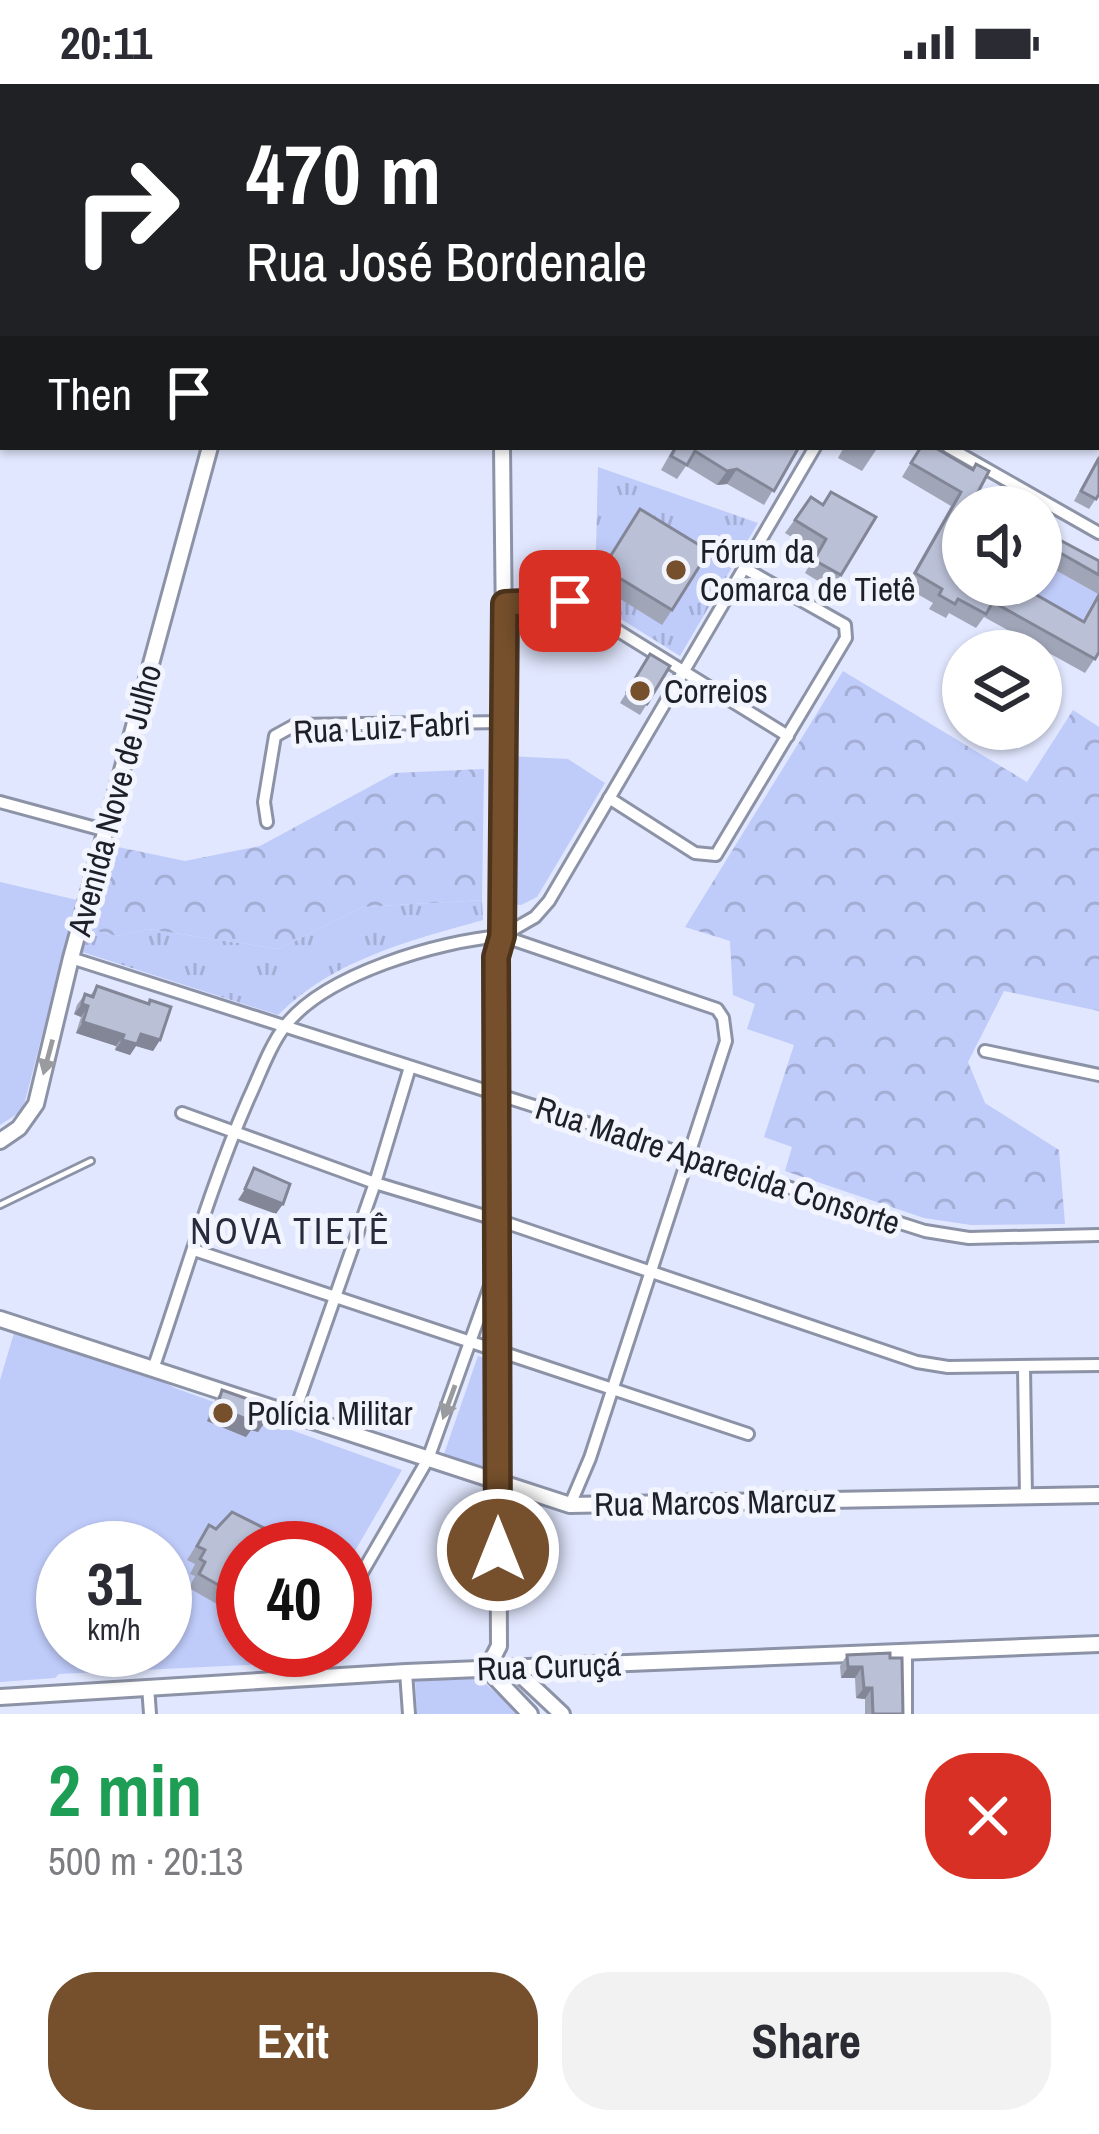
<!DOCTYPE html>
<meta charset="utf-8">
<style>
:root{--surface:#fff;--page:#f2f2f3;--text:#2b2b33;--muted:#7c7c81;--accent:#76502c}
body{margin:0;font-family:"Archivo Narrow",sans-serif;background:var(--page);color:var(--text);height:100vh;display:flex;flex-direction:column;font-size:45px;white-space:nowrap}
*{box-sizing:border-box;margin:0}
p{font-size:39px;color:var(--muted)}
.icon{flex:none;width:66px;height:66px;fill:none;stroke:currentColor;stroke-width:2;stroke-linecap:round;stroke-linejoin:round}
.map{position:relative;height:1630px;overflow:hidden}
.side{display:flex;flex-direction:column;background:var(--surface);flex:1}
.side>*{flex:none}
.hud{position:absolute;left:0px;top:0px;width:1101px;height:366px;box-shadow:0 3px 9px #0004;background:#202124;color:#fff;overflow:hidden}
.tools{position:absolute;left:942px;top:402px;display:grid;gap:24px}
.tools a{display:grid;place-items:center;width:120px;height:120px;border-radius:50%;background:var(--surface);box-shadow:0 3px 9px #0004;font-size:60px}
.speed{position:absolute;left:36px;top:1437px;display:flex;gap:24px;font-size:60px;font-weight:700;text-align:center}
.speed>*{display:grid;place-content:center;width:156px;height:156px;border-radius:50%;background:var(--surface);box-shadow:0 3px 9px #0004;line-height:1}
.speed small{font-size:30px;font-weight:400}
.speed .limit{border:18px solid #d22;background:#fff;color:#111}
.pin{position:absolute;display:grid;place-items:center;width:102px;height:102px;color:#fff;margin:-51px;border-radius:24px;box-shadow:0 6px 18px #0006}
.me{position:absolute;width:132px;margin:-66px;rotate:0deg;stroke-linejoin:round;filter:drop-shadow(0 0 9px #0008)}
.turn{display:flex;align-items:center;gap:42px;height:252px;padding:0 48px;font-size:54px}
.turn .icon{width:156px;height:156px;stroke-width:2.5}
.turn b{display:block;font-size:84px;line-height:102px}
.then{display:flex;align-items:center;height:114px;padding:0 48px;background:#0003;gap:24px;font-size:45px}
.round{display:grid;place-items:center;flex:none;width:126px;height:126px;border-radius:48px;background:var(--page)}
.headline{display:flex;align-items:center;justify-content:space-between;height:204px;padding:0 48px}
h1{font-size:72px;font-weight:700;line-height:90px;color:#1e9e55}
.button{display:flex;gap:24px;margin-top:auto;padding:24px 48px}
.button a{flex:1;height:138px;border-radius:48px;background:var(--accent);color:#fff;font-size:48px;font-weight:700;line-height:138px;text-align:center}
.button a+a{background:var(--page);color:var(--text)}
.status{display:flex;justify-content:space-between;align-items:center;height:84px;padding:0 60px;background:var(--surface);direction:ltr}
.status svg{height:33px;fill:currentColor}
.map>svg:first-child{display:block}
</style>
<div class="status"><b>20:11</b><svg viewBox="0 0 49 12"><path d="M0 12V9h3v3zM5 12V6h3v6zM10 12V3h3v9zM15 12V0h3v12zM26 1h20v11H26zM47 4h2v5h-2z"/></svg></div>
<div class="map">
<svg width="1099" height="1630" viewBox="0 0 1099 1630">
<defs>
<pattern id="grass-tufts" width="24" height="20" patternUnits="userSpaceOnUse" patternTransform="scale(3)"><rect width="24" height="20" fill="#bfcbf9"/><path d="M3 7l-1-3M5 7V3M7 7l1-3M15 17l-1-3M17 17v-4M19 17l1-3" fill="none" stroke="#a4aed5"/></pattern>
<pattern id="forest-crowns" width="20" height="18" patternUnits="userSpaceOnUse" patternTransform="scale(3)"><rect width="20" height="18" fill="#bfcbf9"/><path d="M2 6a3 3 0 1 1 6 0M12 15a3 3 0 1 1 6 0" fill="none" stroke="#a4aed5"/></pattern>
</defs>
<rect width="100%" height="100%" fill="#e1e7fe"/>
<!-- grass -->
<g fill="url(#grass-tufts)">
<path d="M598,383L758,439L680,572L573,505L596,465Z"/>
<path d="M482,816L483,836C409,857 334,875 278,931L82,868L89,845L117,852L148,845L279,865L362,823Z"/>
</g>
<!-- forest -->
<g fill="url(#forest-crowns)">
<path d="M843,587L1027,698L1073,626L1099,643V927L1004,907L968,978L985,1019L1059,1066L1065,1140L971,1141L924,1134L785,1087L792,1063L764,1053L794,961L747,945L755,920L733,911L730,857L685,843Z"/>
<path d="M484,685L482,816L362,823L279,865L148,845L117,852L89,845L113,762L185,777L260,762L395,689Z"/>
</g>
<!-- green -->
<g fill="#bfcbf9" fill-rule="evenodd">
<path d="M1041,478L1098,510L1074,552L1004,501H1041Z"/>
<path d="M506,672L568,675L605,699L537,813L521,821L507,820Z"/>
<path d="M0,798L77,816L25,1017L20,1028L0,1041Z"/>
<path d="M14,1249L155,1293L175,1304L402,1386L345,1484V1464H243V1566H297L289,1579L59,1590L55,1594L0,1598V1296ZM63,1464H165V1566H63Z"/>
<path d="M478,1272L490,1276V1386L444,1370Z"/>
<path d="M464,1590L478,1593L520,1630H417L415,1594Z"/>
</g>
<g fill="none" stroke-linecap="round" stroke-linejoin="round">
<!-- service casing -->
<g stroke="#8d93a7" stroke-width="10">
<path id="service" d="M0,1121L91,1077"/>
</g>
<!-- minor casing -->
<g stroke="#8d93a7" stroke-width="16">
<g id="minor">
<path d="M638,0L639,3"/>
<path d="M742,0L743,3"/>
<path d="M941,0L943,3"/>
<path d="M537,3L551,0"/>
<path d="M0,115L3,114"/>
<path d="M1098,236L1099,238"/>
<path d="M948,363L1099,449"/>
<path d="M505,520L570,517L788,652"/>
<path d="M609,714L695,769L716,771L846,554L845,541L744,484"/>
<path d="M0,718L107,747"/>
<path d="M267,738L264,718L275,652L295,641L505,638"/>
<path d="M502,852L535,833L549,817L815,363"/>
<path d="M71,874L925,1147L969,1154L1099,1151"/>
<path d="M985,967L1099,991"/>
<path d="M182,1029L375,1099L498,1136L917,1278L948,1283L1099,1281"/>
<path d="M194,1166L748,1350"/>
<path d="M1024,1283L1026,1413"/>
<path d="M153,1285C184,1196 210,1103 248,1016C259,993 269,963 285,942C325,890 439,857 502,852L717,925L723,934L726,957L590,1374L570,1421"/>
<path d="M294,1330L375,1099L410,983"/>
<path d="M345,1518L428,1375L494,1191"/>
<path d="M406,1588L409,1630"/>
<path d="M301,1595L318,1566"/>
<path d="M148,1602L150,1630"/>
<path d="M906,1630V1566"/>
</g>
</g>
<!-- tertiary casing -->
<g stroke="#8d93a7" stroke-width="20">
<g id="tertiary">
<path d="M151,0V3"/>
<path d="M423,0L424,3"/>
<path d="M502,363L505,638L502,852L496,873L499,1562L487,1585L530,1630"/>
<path d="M0,1057L19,1044L36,1020L71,874L210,363"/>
<path d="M0,1235L570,1421L1099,1411"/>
<path d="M513,1584L562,1630"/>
<path d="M0,1613L406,1588L1099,1560"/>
</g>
</g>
<!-- service -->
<use href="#service" stroke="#fff" stroke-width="4.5"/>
<!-- minor -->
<use href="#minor" stroke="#fff" stroke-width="10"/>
<!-- tertiary -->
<use href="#tertiary" stroke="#fff" stroke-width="14"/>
</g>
<!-- wall -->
<g fill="#a0a5b8">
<path d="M674,363H799L764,421L727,400L717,401L686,382L677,395L661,386Z"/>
<path d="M844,363H878L862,387L838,374Z"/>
<path d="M920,363L977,410L963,501L1083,537L1098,510L1041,478V446L1099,477V568L1085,589L984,533L976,544L949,529L946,534L929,525L933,519L905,503L951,422L902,393Z"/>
<path d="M1099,371V410L1089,425L1074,417Z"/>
<path d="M811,413L823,420L841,491L831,505L805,489L817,468L785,449Z"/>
<path d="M640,425L672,526L662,541L593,498Z"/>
<path d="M650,570L647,620L640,631L620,619Z"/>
<path d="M97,902L148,920L150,916L160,956L153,967L136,962L130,971L115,966L116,962L76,949L81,933L74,930L77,921L85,910L90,912Z"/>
<path d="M222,1306L268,1334L258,1348L251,1346L246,1353L207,1337L212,1321Z"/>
<path d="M209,1441L243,1464V1535L189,1504L195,1492L190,1490L195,1480L187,1476Z"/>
<path d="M890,1569L903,1630H865V1615L856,1614L855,1594H841L840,1582L847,1571Z"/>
</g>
<!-- shaded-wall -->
<g fill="#828696">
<path d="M101,0H126L124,3H85Z"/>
<path d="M737,385L727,400L717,401L727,387Z"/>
<path d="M82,920L88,922L81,933L74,930Z"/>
<path d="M83,938L124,951L116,962L76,949Z"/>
<path d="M141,950L160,956L153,967L136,962L130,971L115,966L122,956Z"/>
<path d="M245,1105L283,1120L276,1130L238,1116Z"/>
<path d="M217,1323L256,1339L246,1353L207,1337Z"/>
<path d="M261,1332L268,1334L258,1348L251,1346Z"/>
<path d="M848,1583H862L855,1594H841Z"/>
<path d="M864,1604H872L865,1615L856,1614Z"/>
</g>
<!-- building -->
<g fill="#bac0d6" stroke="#828696" stroke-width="3">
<path d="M74,0H101L85,3H75Z"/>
<path d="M676,363H799L774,407L737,385L727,387L695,367L687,381L671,372Z"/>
<path d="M921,363H934L973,386L976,380L989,387L977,410L1001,423H963V501H1019L1084,538L1099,511V568L1095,575L993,518L986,530L958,515L955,520L939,511L942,505L915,489L961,408L911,379Z"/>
<path d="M1099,374V410L1096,415L1081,407Z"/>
<path d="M831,408L876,433L841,491L814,476L826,455L795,436L811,413L823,421Z"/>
<path d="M640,425L709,467L672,526L603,484Z"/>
<path d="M1041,446L1099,477V491L1041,458Z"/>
<path d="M650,570L670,582L647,620L627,608Z"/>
<path d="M97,902L149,920L150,916L171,923L160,956L141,950L137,960L122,956L124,951L83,938L88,922L82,920L85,910L93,913Z"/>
<path d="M254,1084L290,1100L283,1120L245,1105Z"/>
<path d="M222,1306L271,1323L268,1334L261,1332L256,1339L217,1323Z"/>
<path d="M232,1428L288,1456L284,1464H243V1515L199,1490L205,1478L200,1475L205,1466L197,1462L209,1441L216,1445Z"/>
<path d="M890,1569V1574H902L903,1630H873L872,1604H864L862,1583H848L847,1571Z"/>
</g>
<!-- one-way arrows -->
<defs><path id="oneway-solid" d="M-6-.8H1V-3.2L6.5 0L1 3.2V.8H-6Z" transform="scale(3)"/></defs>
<g fill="#9a9b9e">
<use href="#oneway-solid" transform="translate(48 973) rotate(105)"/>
<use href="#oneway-solid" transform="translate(449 1318) rotate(110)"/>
</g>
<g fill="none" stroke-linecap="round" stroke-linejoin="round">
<!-- route casing -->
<g stroke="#4d341d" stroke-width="30">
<path id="route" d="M498,1466L496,873L502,852L505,520L570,517"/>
</g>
<!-- route -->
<use href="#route" stroke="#76502c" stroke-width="21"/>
</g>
<!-- markers -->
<g fill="#76502c" stroke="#f3f5fe" stroke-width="4.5">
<circle cx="676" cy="486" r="12"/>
<circle cx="640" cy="607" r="12"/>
<circle cx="223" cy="1329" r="12"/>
</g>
<g text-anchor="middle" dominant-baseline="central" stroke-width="10" stroke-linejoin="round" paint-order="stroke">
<!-- poi labels -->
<g font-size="33" fill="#1e2028" stroke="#f3f5fe" text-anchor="start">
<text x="700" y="467">Fórum da<tspan x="700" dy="38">Comarca de Tietê</tspan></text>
<text x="664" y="607">Correios</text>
<text x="247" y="1329">Polícia Militar</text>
</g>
<!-- street labels -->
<g font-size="33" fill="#1e2028" stroke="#f3f5fe">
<text transform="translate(382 643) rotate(-3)">Rua Luiz Fabri</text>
<text transform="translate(114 716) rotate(-75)">Avenida Nove de Julho</text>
<text transform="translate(718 1081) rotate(18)">Rua Madre Aparecida Consorte</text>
<text transform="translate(715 1418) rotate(-1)">Rua Marcos Marcuz</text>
<text transform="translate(549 1582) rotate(-2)">Rua Curuçá</text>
</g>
<!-- neighbourhood labels -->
<g font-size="36" letter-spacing="3" fill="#272b3b" stroke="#f3f5fe">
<text x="291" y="1147">NOVA TIETÊ</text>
</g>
</g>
</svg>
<div class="tools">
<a><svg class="icon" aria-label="sound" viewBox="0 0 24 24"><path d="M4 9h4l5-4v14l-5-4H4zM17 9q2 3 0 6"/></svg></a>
<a><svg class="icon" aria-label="layers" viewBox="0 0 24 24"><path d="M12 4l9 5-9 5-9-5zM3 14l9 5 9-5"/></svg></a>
</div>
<div class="speed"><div>31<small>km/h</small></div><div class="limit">40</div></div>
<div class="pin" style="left:570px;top:517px;background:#d93025"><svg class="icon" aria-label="arrive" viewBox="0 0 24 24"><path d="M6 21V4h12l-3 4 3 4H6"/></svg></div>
<svg class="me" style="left:498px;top:1466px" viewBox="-20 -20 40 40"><circle r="17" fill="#76502c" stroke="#fff" stroke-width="3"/><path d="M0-11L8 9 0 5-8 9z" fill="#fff"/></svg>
<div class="hud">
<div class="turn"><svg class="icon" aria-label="right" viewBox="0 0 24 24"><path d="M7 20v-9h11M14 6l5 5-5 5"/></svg><div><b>470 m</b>Rua José Bordenale</div></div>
<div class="then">Then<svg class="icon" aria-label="arrive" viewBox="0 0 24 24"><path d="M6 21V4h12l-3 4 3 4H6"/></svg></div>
</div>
</div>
<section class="side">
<div class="headline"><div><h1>2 min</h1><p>500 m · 20:13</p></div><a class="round" style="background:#d93025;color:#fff"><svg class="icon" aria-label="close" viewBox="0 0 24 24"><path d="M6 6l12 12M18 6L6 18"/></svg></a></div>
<div class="button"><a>Exit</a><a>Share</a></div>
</section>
